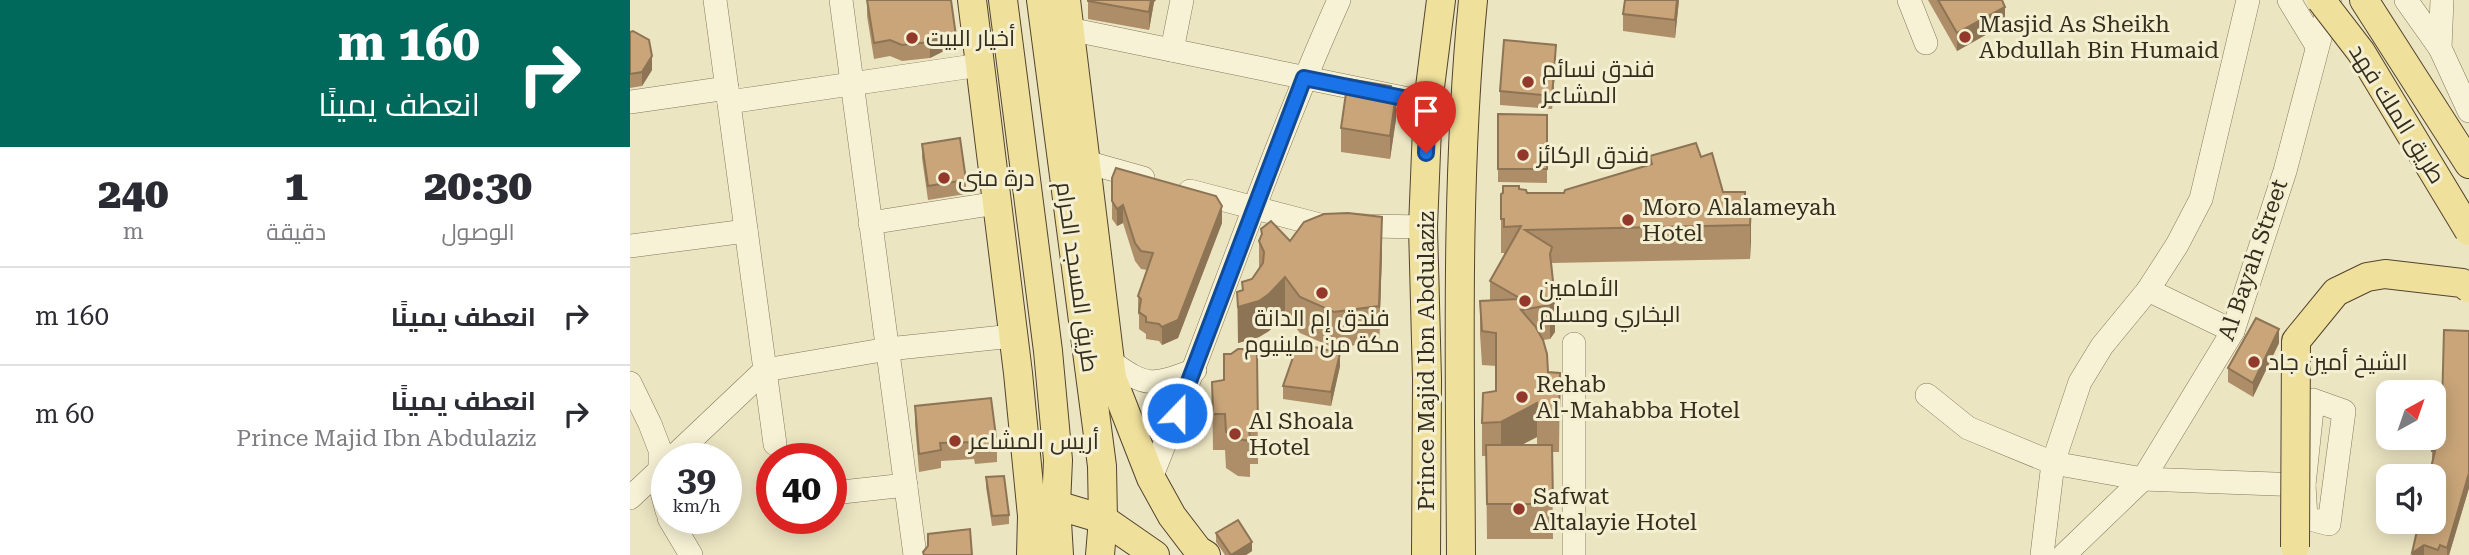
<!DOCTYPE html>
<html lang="ar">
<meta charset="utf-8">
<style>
:root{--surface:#fff;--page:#f2f2f3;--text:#2b2b33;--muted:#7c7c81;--line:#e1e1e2}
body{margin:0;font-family:"Roboto Serif",Cairo,serif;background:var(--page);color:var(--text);direction:rtl;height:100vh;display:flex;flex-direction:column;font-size:26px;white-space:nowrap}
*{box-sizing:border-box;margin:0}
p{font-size:23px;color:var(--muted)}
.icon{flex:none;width:38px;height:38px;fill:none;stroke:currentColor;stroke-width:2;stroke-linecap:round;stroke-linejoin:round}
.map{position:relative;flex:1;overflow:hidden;direction:ltr}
.panel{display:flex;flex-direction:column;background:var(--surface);width:630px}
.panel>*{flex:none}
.top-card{background:#00695c;color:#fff;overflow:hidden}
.needle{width:46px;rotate:40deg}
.tools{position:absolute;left:1746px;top:380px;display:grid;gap:14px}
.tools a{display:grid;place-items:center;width:70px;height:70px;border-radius:14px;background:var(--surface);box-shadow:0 4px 18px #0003;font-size:35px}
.speed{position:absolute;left:21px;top:443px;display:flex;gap:14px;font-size:35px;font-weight:700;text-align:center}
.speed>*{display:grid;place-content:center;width:91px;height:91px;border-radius:50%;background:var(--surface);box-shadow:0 4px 18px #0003;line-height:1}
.speed small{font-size:18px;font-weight:400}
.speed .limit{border:10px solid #d22;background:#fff;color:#111}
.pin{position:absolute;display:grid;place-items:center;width:60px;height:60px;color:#fff;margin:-72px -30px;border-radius:50% 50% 50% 0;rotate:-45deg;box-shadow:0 0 7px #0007}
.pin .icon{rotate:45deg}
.me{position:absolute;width:77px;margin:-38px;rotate:22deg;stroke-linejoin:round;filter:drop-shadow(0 0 5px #0008)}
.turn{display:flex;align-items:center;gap:24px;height:147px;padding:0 35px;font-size:32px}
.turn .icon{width:91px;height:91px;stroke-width:2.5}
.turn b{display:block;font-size:49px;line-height:60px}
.eta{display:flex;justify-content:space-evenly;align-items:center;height:119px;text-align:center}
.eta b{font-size:42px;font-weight:800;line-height:49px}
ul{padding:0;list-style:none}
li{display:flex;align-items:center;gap:21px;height:98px;padding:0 35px;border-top:2px solid var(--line)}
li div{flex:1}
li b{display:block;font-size:26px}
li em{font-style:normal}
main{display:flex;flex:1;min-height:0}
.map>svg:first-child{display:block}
</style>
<main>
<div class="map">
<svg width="1839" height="555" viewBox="0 0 1839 555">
<rect width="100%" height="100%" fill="#ece5c2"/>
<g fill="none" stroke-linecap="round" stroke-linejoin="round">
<!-- minor casing -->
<g stroke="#85775a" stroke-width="24">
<g id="minor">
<path d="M85,0L145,444"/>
<path d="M211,0L285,555"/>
<path d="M1279,0L1296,43"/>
<path d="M1659,0L1687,46"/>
<path d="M1776,0L1810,48"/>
<path d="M1812,0L1810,48L1839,111"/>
<path d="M439,29L798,103"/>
<path d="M542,50L552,0"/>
<path d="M0,102L97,88"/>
<path d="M99,102L350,65"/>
<path d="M456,162L513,178"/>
<path d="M560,191L690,225L793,227"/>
<path d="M240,223L367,203"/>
<path d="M0,246L116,231"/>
<path d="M1518,290L1603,331"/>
<path d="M944,344V555"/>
<path d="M480,361C517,388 523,386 565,370"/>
<path d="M0,383L20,424L30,450V485L37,511"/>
<path d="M1297,395L1338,428L1423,463L1513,479L1674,485"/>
<path d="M1683,400L1714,411L1699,524L1676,518L1674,485Z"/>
<path d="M42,458L135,370L258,349L383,336"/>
<path d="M521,478C585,319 639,156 709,0"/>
<path d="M212,492L276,485"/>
<path d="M0,498L34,466"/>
<path d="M39,518L61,555"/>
<path d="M1412,555L1423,463L1450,382L1472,346L1518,290L1547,245L1571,199L1618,0"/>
<path d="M1434,555L1513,479L1603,331L1655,171L1700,0"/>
</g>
</g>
<!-- major casing -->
<g stroke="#53442e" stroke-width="30">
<g id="major">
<path d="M342,0L388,373L402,516L401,555"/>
<path d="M373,0L418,351L428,460L426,505L429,555"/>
<path d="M411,0L472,466L473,519L470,555"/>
<path d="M436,0L482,378L521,478L542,516L568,550L576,555"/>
<path d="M1734,0L1839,164"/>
<path d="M426,505L473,519L525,555"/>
<path d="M796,555L797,379L793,227L798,103L811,0"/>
<path d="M831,555C830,370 825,184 843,0"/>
</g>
</g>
<!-- minor -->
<use href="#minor" stroke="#f7f2d5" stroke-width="23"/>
<!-- major -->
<use href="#major" stroke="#efe09b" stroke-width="28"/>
<!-- major-bridge casing -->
<g stroke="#53442e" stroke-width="30" stroke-linecap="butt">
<g id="major-bridge">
<path d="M1691,0L1731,52L1839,231"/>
<path d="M1665,547L1666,341L1706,292L1737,277L1755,274L1832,283L1839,288"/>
</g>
</g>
<!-- major-bridge -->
<use href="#major-bridge" stroke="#efe09b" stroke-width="28"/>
</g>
<!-- wall -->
<g fill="#ad8e68" fill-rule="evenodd">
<path d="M237,0L326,36V52H312L300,58L272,61L260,56L244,59L237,16Z"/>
<path d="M458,0H526L524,2L519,30L458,19Z"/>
<path d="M1049,0L1045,38L993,31V14Z"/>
<path d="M1298,0H1372L1375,24L1327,51Z"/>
<path d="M0,32L22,70L12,86L0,88Z"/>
<path d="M926,59L922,109L870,105V91Z"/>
<path d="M761,94L766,119L760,159L711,152V128Z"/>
<path d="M868,114L917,115V183L868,182Z"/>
<path d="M292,144L336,180V194L298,200L292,158Z"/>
<path d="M1020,156L1071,157L1093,192L1115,208H1121L1120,259L922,263L925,332L920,339L913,340L918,372L930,373L929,452H922L923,539H857L856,456H852V423L866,391V366L852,365L850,334V301L860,300V281L874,255V253H871V194L889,189L897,193H934L1020,165ZM907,437V445H891L896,442Z"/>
<path d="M482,178L592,223L548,338L532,345L529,341L516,339V334L509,329V315L508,314V296L517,270L511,269L505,261L493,223L487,226L482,219Z"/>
<path d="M631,229L660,241L752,253L749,342L704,348L670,333L655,314L639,331L629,337L608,343L607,292L612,290V282L622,279L629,268V241L631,237Z"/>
<path d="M1839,331V488L1819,555H1782L1802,465V451L1812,407Z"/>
<path d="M1649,343L1623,397L1598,382V368Z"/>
<path d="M594,354H627L628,464H620V477L608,476L596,468L595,450H583L582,382L594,380Z"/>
<path d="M710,366L701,406L653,399V386Z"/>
<path d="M285,406L367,444V462L345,464L344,459L311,461V468L289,472L285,424Z"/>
<path d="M356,477L379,515V524L362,526L356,487Z"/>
<path d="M586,533L622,551L616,555H595L586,542Z"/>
</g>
<!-- shaded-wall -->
<g fill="#8d7455">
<path d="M521,0H526L524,2L519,30V12Z"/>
<path d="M1047,0H1049L1045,38V20Z"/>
<path d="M1375,7V24L1327,51V33Z"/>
<path d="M312,35V52L300,58V42Z"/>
<path d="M926,45V59L922,109V96Z"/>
<path d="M22,56V70L12,86V72Z"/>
<path d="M766,95V119L760,159V136Z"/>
<path d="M493,205V223L487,226V209Z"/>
<path d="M592,206V223L548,338L532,345V327Z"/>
<path d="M1121,208V242L1120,259V225Z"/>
<path d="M752,217V253L749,342V306Z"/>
<path d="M655,277V314L639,331L629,337L608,343V307Z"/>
<path d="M925,299V332L920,339V305Z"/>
<path d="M1649,329V343L1623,397V383Z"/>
<path d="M710,353V366L701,406V392Z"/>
<path d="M907,403V437L871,456V422Z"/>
<path d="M1839,473V488L1819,555H1817V548Z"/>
<path d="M622,542V551L616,555H601Z"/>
<path d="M1794,545V555H1782V553Z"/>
</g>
<!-- building -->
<g fill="#c9a579" stroke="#8d7455" stroke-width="2">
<path d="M237,0H321L326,36L312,35L300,42L272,45L260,40L244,43Z"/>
<path d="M458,0H521L519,12L458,1Z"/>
<path d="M995,0H1047L1045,20L993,14Z"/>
<path d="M1308,0H1372L1375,7L1327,33Z"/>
<path d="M3,31L19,40L22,56L12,72L0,74V32Z"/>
<path d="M874,40L926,45L922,96L870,91Z"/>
<path d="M718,79L761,86L759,94L766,95L760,136L711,128Z"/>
<path d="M868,114L917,115V169H868Z"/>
<path d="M330,138L336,180L298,186L292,144Z"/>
<path d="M1066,143L1071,157L1082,153L1093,192H1115V208H1121L1120,225L895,230L922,247L920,254L925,299L920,305L891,310L905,326L913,340L917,354L918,372L930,373L929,418L907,419V403L871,422L852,423L853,393L866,391V333L852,331L850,301L891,299L860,281L891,226L874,227V219H871V194L873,193V186H889V189L896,190L897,193H934L935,190L1022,164L1020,156Z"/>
<path d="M486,168L586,196L592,206L548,320L532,327L529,324L516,322V317L509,312L511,299L508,296L523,253L511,251L505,243L493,205L487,209L482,201V178Z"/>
<path d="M718,213L752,217L749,306L704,312L670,297L655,277L639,294L629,301L608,307L607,292L613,290L612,282L622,279L633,263L634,252L629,241L632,234L631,229L641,221L660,241L674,222L694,214Z"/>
<path d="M1626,318L1649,329L1623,383L1598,368Z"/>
<path d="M1814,330L1839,331V473L1817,548L1810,545L1808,550L1794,545L1782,553L1789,522H1804V476H1799L1805,451H1802L1812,407Z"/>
<path d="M668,343L710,353L701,392L653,386Z"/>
<path d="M608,349H614L618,354H627L628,428H619L620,441L608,439L596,432L595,414H583L582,382L594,380V354H601Z"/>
<path d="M361,398L367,444L345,446L344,442L310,443L311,450L289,454L285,406Z"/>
<path d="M856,445H922L923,504H857Z"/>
<path d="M374,476L379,515L362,516L356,477Z"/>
<path d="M608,520L622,542L601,555L586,533Z"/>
<path d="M340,529L342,555H294L293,552L298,546V534Z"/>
</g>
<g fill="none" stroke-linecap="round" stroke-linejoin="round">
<!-- route casing -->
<g stroke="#114b97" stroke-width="18">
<path id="route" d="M547,413L674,78L798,103L796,153"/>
</g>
<!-- route -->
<use href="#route" stroke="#1a73e8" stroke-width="12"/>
</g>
<!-- markers -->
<g fill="#92392c" stroke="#f4efd1" stroke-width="2.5">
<circle cx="1335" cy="37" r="7"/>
<circle cx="282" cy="38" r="7"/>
<circle cx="898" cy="82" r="7"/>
<circle cx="893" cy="155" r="7"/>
<circle cx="314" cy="178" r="7"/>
<circle cx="998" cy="220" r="7"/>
<circle cx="692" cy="293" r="7"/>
<circle cx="895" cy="301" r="7"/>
<circle cx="1624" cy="362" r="7"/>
<circle cx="892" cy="397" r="7"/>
<circle cx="605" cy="434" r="7"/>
<circle cx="325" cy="441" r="7"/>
<circle cx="889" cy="509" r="7"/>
</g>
<g text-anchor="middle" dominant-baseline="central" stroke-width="6" stroke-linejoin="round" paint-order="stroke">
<!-- poi labels -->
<g font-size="23" fill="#362d1e" stroke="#f4efd1" text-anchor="start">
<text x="1349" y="24">Masjid As Sheikh<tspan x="1349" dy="26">Abdullah Bin Humaid</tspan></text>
<text x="296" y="38">أخيار البيت</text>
<text x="912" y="69">فندق نسائم<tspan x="912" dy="26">المشاعر</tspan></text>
<text x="907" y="155">فندق الركائز</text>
<text x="328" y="178">درة منى</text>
<text x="1012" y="207">Moro Alalameyah<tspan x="1012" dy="26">Hotel</tspan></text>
<text x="909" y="288">الأمامين<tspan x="909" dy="26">البخاري ومسلم</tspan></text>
<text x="692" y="318" text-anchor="middle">فندق إم الدانة<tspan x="692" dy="26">مكة من ملينيوم</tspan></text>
<text x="1638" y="362">الشيخ أمين جاد</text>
<text x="906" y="384">Rehab<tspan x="906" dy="26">Al-Mahabba Hotel</tspan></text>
<text x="619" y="421">Al Shoala<tspan x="619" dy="26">Hotel</tspan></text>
<text x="339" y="441">أريس المشاعر</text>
<text x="903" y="496">Safwat<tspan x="903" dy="26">Altalayie Hotel</tspan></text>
</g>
<!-- street labels -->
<g font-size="23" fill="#362d1e" stroke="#f4efd1">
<text transform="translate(1767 114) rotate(58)">طريق الملك فهد</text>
<text transform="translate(1623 260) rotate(-71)">Al Bayah Street</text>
<text transform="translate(447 277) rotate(82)">طريق المسجد الحرام</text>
<text transform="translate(796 361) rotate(-90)">Prince Majid Ibn Abdulaziz</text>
</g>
</g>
</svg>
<div class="tools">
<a><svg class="needle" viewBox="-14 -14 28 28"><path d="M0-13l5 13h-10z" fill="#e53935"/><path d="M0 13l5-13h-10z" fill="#7c7c81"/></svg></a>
<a><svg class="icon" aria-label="sound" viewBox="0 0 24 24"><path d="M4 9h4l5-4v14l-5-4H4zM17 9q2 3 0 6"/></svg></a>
</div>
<div class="speed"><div>39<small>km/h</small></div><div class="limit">40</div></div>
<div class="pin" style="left:796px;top:153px;background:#d93025"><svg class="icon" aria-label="arrive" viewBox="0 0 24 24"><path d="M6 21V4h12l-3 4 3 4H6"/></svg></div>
<svg class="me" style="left:547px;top:413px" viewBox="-20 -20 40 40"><circle r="17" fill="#1a73e8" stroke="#fff" stroke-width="3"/><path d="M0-11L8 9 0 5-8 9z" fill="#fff"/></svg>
</div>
<section class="panel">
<div class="top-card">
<div class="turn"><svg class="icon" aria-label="right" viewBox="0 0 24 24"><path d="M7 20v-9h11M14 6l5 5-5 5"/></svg><div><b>160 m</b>انعطف يمينًا</div></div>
</div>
<div class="eta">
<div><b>20:30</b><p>الوصول</p></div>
<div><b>1</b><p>دقيقة</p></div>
<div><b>240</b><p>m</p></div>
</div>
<ul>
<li><svg class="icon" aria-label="right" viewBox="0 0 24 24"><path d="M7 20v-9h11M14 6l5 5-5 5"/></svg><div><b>انعطف يمينًا</b></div><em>160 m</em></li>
<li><svg class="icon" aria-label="right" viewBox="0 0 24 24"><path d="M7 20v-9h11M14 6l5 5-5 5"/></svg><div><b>انعطف يمينًا</b><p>Prince Majid Ibn Abdulaziz</p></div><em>60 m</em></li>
</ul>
</section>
</main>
